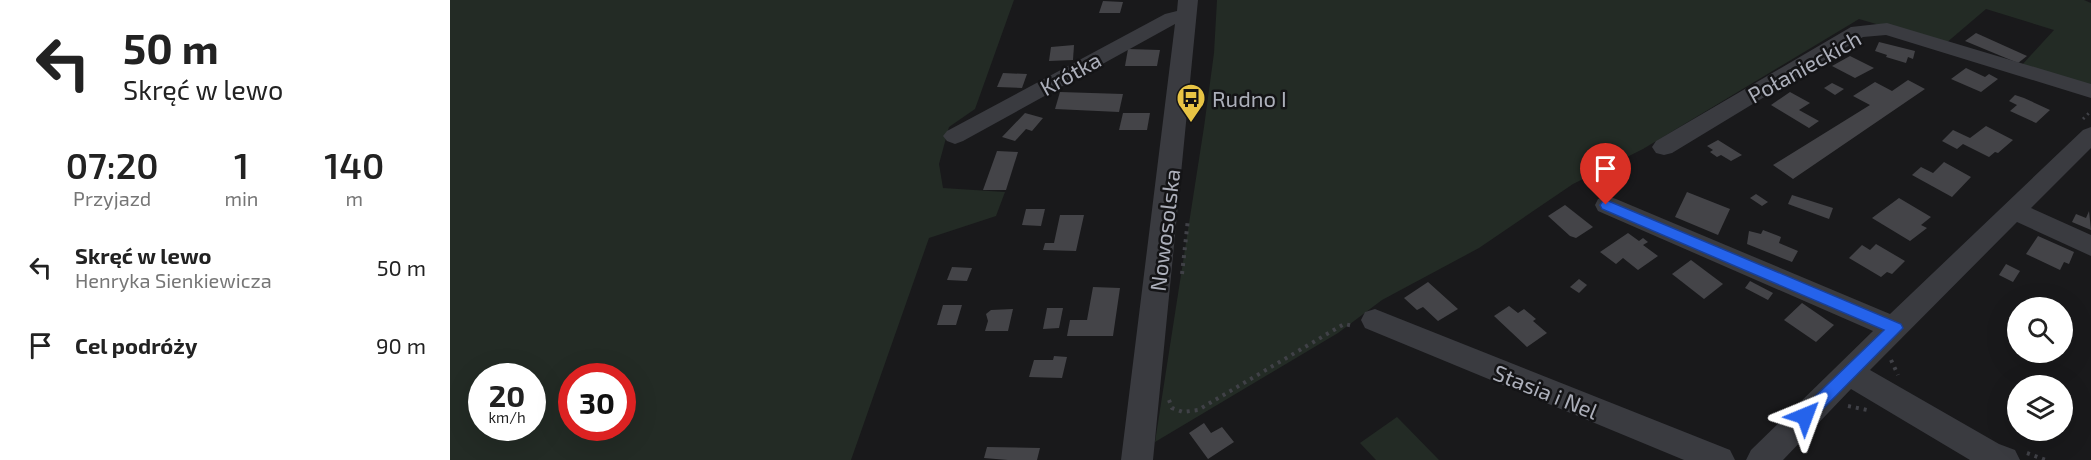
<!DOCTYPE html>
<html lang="pl">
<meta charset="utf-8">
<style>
:root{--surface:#fff;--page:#f2f2f2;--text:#222;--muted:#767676}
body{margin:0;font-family:"Exo 2",sans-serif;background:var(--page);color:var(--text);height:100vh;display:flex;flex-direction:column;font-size:22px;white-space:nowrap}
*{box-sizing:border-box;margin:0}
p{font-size:20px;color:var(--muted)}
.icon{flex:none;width:33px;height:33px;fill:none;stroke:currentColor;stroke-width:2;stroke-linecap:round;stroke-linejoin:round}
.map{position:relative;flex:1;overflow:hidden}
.panel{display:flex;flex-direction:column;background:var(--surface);width:450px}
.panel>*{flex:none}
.top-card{background:#fff;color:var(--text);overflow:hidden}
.tools{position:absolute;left:1557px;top:297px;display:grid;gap:12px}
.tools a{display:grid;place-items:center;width:66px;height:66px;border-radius:50%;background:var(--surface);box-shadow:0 6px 24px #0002;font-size:30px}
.speed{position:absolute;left:18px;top:363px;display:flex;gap:12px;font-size:30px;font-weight:700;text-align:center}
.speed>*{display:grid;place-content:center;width:78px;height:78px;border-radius:50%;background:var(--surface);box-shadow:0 6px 24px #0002;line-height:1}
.speed small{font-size:15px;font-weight:400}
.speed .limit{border:9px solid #d22;background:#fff;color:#111}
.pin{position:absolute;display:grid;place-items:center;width:51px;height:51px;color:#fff;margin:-62px -26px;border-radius:50% 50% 50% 0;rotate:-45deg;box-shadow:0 0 6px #0007}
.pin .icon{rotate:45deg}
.me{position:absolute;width:66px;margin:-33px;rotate:44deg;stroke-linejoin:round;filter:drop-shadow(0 0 4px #0008)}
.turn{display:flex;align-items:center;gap:21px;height:126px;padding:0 24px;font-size:27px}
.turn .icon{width:78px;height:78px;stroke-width:2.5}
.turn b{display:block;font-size:42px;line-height:51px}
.eta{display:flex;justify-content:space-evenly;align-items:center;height:102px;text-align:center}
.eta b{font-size:36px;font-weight:600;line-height:42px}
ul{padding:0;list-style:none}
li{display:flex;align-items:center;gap:18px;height:78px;padding:0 24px}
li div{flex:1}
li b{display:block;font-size:22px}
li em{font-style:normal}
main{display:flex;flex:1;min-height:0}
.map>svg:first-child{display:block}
</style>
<main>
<section class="panel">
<div class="top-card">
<div class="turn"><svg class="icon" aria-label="left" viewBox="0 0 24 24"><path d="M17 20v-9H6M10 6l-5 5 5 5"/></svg><div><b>50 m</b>Skręć w lewo</div></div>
</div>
<div class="eta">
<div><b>07:20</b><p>Przyjazd</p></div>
<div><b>1</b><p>min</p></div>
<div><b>140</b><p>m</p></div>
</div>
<ul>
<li><svg class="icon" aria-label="left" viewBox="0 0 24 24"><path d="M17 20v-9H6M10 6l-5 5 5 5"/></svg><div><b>Skręć w lewo</b><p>Henryka Sienkiewicza</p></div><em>50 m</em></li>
<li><svg class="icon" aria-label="arrive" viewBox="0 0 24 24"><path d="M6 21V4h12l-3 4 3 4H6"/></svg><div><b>Cel podróży</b></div><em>90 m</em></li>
</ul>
</section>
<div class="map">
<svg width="1641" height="460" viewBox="0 0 1641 460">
<rect width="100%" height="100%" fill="#19191b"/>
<!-- green -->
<g fill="#232b25" fill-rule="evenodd">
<path d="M0,0H564L525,109L499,127L489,164L493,188L555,192L546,216L479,238L401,460H0ZM32,376H82V428H32ZM122,376H172V428H122Z"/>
<path d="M767,0H1634L1641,3V88L1571,66L1604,30L1536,9L1495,44L1409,19L1193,149L1123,184L1029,248L932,300L888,333L705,442L754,127L764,53Z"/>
<path d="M947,417L989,460H926L910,443Z"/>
</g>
<!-- building -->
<g fill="#444448">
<path d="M653,1L673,2L670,13H649Z"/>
<path d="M1526,33L1577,56L1568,63L1515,41Z"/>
<path d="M1429,42L1465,51L1463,59L1458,57L1456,63L1436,57L1437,55L1425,51Z"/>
<path d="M624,45L623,60L599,61L601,47Z"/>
<path d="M678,49L710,50L707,66H675Z"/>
<path d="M1400,56L1424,68L1405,78L1382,66Z"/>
<path d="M1516,68L1535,77L1539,74L1548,79L1531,92L1501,79Z"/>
<path d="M553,73L577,74L572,88L547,87Z"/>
<path d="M1458,80L1475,89L1343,179L1323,165L1420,105L1403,96L1425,82L1442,91Z"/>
<path d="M1382,83L1394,89L1385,95L1374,88Z"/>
<path d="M610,92L673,94L669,112L605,109Z"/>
<path d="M1340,92L1360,103L1349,110L1369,121L1359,128L1321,105Z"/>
<path d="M1565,95L1574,98L1600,110L1586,123L1560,111L1567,105L1559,101Z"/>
<path d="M575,113L593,118L582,131L576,129L565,141L552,137Z"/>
<path d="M673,113H700L697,130H669Z"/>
<path d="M1536,126L1563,140L1548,153L1545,152L1539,157L1513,144L1507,149L1492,141L1503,130L1520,138Z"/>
<path d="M1268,140L1292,155L1281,161L1271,155L1267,157L1260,152L1263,150L1257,146Z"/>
<path d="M547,151L568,152L556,190H533Z"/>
<path d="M1494,162L1521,177L1502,197L1462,175L1471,167L1483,173Z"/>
<path d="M1237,192L1280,209L1268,235L1225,217Z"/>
<path d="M1306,194L1318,202L1312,206L1300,198Z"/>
<path d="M1342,195L1383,208L1379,219L1338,204Z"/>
<path d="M1449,198L1481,217L1471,225L1477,228L1460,241L1422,218Z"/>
<path d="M1115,205L1143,227L1126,238L1120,236L1098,216Z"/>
<path d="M576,209H595L591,226L572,225Z"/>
<path d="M1639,211L1641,230L1622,222L1626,214L1636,218Z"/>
<path d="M610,215H634L626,251L593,250L595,243H604Z"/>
<path d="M1313,230L1331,237L1329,243L1348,251L1342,262L1297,244L1299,231L1311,234Z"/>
<path d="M1178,233L1189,241L1193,238L1198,242L1193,245L1208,256L1188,270L1173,258L1166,264L1150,252Z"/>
<path d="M1588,236L1624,252L1619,264L1614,262L1610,270L1576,254Z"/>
<path d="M1426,244L1455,261L1442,274L1437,272L1431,277L1399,258L1412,245L1420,250Z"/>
<path d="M1241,260L1273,284L1254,299L1222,274Z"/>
<path d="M1556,264L1570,271L1563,282L1549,275Z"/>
<path d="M502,267L522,268L517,281L497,280Z"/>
<path d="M1129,279L1137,285L1129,293L1120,287Z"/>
<path d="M1300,281L1323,293L1318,300L1295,288Z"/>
<path d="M978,282L1008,309L988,321L973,307L967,310L954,298Z"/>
<path d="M643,287L670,288L663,336H617L620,320H637Z"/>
<path d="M1352,303L1384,325L1366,342L1334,320Z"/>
<path d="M493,305H512L506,325H487Z"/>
<path d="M1059,306L1068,313L1074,309L1086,319L1083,321L1097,333L1077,347L1044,316Z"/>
<path d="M597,308H613L609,328L593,329Z"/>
<path d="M563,309L558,331H535L538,321L536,314L541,310Z"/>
<path d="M604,356L617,357L612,378L579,377L584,360H603Z"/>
<path d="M754,423L761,433L772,427L784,442L758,459L739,433Z"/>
<path d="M537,447L590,448L587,460H558L534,458Z"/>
</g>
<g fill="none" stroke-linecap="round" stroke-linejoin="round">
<!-- path-far1 -->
<path stroke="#404147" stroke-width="3" stroke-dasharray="2 4" stroke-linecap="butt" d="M1633,119L1641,111"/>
<!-- path -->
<g stroke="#404147" stroke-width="4" stroke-dasharray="3 5" stroke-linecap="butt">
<path d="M732,274L738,219"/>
<path d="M1441,360L1448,375"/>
<path d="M719,400L722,408L733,412L748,410L894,324L904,326"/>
<path d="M1398,406L1417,410"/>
<path d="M1577,453L1596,460"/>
</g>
<!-- minor -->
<g fill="#3a3b40" fill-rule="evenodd">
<path d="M728,0H748L703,460H671L725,24L513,141L505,144L497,141L493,136L497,131L715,14L727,11Z"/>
<path d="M1437,23L1641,84V98L1436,35L1413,37L1222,153L1214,155L1206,153L1202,147L1206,141L1401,27Z"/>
<path d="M1641,127V148L1581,208L1641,235V256L1567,222L1420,370L1549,444L1565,450L1570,460H1520L1401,389L1333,460H1296L1301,450L1423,331L1148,211L1145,205L1148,199L1157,196L1166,199L1440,314L1633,130Z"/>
<path d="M925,309L1280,450L1285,460H1234L915,328L911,320L915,312Z"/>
</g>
</g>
<!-- route -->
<path fill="#2563eb" stroke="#184099" stroke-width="1.5" d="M1156,200L1451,324L1453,328L1361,421L1355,423L1350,421L1347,416L1350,411L1434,330L1152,209L1150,205L1152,202Z"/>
<!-- icons -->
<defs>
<g id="bus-pin" transform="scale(1.5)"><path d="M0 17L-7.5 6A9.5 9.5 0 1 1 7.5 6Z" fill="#e8c444" stroke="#141416"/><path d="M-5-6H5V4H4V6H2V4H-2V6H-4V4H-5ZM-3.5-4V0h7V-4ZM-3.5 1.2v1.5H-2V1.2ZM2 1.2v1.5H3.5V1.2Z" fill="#111"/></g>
</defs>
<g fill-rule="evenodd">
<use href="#bus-pin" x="741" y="98"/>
</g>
<g text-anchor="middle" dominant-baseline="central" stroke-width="5" stroke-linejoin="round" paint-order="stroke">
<!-- street labels -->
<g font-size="22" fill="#acafba" stroke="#141416">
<text transform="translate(1354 66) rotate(-29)">Połanieckich</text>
<text transform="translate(620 73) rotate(-29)">Krótka</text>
<text transform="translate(714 230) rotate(-83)">Nowosolska</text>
<text transform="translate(1096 391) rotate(22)">Stasia i Nel</text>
</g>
<!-- poi labels -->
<g font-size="22" fill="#acafba" stroke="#141416" text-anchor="start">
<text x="762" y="98">Rudno I</text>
</g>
</g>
</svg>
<div class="tools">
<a><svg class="icon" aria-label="search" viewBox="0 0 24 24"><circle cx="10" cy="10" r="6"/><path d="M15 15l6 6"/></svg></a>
<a><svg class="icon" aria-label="layers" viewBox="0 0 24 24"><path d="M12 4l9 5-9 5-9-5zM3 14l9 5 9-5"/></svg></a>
</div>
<div class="speed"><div>20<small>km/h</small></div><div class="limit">30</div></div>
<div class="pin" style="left:1156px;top:205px;background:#d93025"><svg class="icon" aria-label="arrive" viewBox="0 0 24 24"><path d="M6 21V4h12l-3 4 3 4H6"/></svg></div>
<svg class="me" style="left:1355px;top:416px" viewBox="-20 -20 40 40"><path d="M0-17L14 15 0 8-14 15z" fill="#2563eb" stroke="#fff" stroke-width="4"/></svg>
</div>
</main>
